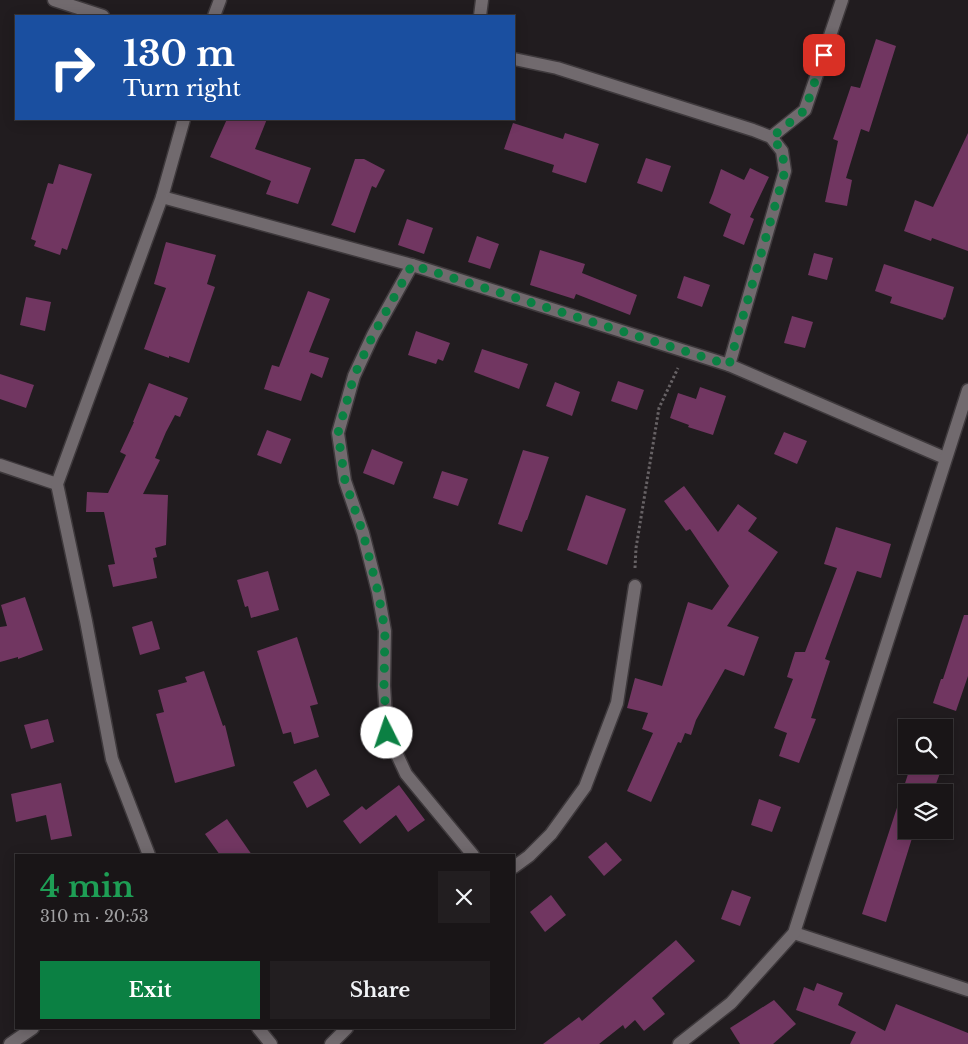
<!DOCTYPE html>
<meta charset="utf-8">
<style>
:root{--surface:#191517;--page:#221e20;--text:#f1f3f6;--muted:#9f9fa1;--line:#373436;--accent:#0b8043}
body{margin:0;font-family:"Libre Baskerville",serif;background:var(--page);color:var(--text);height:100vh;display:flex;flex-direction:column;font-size:19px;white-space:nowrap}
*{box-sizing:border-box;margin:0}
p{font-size:16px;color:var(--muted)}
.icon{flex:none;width:28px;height:28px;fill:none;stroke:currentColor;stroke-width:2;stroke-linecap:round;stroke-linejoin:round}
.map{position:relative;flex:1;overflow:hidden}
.drawer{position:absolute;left:15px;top:854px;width:500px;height:175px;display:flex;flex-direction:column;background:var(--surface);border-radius:0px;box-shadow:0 2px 12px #0003,0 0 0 1px var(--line)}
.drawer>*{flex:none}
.top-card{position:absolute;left:15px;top:15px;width:500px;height:105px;border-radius:0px;box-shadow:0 2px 12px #0003,0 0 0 1px var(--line);background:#1a4fa0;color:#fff;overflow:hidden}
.tools{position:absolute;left:898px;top:719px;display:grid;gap:10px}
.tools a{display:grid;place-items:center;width:55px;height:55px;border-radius:0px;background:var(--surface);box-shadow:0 2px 12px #0003,0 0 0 1px var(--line);font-size:25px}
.pin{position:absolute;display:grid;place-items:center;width:42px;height:42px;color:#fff;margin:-21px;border-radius:10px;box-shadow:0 2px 8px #0006}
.me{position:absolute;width:55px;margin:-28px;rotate:356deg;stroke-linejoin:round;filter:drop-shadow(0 0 4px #0008)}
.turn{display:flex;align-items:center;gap:18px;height:105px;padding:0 25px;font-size:22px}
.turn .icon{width:65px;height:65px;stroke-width:2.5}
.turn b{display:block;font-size:35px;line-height:42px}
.round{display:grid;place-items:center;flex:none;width:52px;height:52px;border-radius:0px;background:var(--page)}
.head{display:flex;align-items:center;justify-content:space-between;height:85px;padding:0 25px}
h1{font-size:30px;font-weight:700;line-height:38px;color:#1e9e55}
.primary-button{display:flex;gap:10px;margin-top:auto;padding:10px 25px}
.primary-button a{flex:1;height:58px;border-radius:0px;background:var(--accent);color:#fff;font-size:20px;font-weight:700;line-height:58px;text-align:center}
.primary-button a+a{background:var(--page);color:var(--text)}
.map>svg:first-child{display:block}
</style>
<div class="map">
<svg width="968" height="1044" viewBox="0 0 968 1044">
<rect width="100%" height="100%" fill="#211c1f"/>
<!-- building -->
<g fill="#713661">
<path d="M876,39L896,46L869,132L861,129L846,178L852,180L847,206L825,202L838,141L833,139L851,86L860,88Z"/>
<path d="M227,119H267L255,149L311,168L298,204L266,194L271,181L210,157Z"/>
<path d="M513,123L563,139L565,133L599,144L586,183L552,172L554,165L504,149Z"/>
<path d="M968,133V251L932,238L931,241L904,231L915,200L933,207Z"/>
<path d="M646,158L671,166L662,192L637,183Z"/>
<path d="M355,159H364L385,170L376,188L372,186L355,233L331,225L333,222Z"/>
<path d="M59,164L92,174L67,250L62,248L60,255L34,246L36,241L31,239L48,183L53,184Z"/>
<path d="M750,168L769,177L750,217L754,219L744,245L723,236L731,214L709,203L713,193L721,169L744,180Z"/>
<path d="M407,219L433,228L424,254L398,245Z"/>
<path d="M477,236L499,244L490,269L468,262Z"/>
<path d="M166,242L216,255L207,284L215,287L189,363L169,356V358L144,349L166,288L154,284Z"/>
<path d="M540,250L585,264L582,273L637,295L630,315L576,294L574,299L530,285Z"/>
<path d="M814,253L833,258L827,280L808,275Z"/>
<path d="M884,264L954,287L945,318L944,317L943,320L890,303L892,297L875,291Z"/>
<path d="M684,276L710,285L702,307L677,298Z"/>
<path d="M308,291L330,299L309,352L329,358L322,378L311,373L301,401L264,389L272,365L279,367Z"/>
<path d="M26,297L51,302L45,331L20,325Z"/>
<path d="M792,316L813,322L805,348L784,343Z"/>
<path d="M416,331L450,343L443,361L438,359L436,364L408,355Z"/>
<path d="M482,349L528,364L519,389L474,372Z"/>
<path d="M0,374L34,385L26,408L0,399Z"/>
<path d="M618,381L644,390L637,410L611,401Z"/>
<path d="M555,382L580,392L572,416L546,406Z"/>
<path d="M149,383L188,398L180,417L175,415L166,432L155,458L160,460L143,494L168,495L166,545L155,548L157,557L153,558L157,578L113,587L108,565L115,564L104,512H86L87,492L108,493L126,455L120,452L134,422H133Z"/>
<path d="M700,387L726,396L713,435L688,427L689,425L670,418L678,393L696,399Z"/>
<path d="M267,430L291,439L281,464L257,455Z"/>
<path d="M784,432L807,441L797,464L774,454Z"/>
<path d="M372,449L403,462L394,485L363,473Z"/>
<path d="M523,450L549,457L527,520H526L522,532L498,524Z"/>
<path d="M442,471L468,479L458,506L433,498Z"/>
<path d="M684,486L718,532L738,504L757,518L748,531L778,552L727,626L759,637L744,676L725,669L696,720L691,735L685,733L681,743L678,742L651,802L627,791L653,733L642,729L648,713L627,708L635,678L662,686L688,602L712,610L729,586L690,529L686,531L664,501Z"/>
<path d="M586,495L626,509L607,565L567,550Z"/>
<path d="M836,527L891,544L881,578L857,571L825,659L830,661L811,718L816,719L799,763L779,756L787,733L774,728L793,679L787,677L795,652H805L837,568L824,564Z"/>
<path d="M268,571L279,610L251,618L248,606L245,607L237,580Z"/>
<path d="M25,597L43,650L18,659V657L0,662V627L7,626L1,605Z"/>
<path d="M964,615H968V676L956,711L933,703L941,679H943Z"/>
<path d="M152,621L160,649L140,655L132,627Z"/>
<path d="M297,637L318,704L310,706L319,737L294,744L291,732L283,734L257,651Z"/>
<path d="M204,671L223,726L225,725L235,766L175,783L156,714L164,712L158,690L187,682L185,677Z"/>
<path d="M48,719L54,742L31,749L24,725Z"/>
<path d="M911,765H943L933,792H906V830H920L918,836L913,835L886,922L862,914Z"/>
<path d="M316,769L330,795L307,808L293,782Z"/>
<path d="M61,783L72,836L51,840L46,815L16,822L11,794Z"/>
<path d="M399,785L425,820L408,832L396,815L360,844L343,821L362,806L366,810Z"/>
<path d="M759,799L781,807L772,832L751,825Z"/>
<path d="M227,819L252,855H220L205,834Z"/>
<path d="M606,842L622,860L604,876L588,857Z"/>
<path d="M732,890L751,897L740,926L721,919Z"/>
<path d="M551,895L566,915L545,932L530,912Z"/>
<path d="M676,940L695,961L652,998L665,1014L644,1031L635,1020L625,1029L623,1025L599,1044H543L579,1017L582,1021Z"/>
<path d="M817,983L843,993L838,1005L885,1031L896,1004L968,1033V1044H850L856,1032L796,1010L804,987L814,991Z"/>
<path d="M774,1000L796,1024L773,1044H740L730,1028Z"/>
</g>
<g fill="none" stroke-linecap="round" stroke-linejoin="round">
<!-- street casing -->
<g stroke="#3e393c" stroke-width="15">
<g id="street">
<path d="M54,0L103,16"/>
<path d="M214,16L220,0"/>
<path d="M480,16L482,0"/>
<path d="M514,59L557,68L753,130L771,137L782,151L785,171L729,365"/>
<path d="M771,137L805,110L842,0"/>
<path d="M162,197L412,265L729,365L945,458"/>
<path d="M412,265L373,335L354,376L338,433L345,481L363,533L378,592L385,631L384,686L387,733L406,774L473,855"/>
<path d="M0,465L57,484"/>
<path d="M149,855L112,759L86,621L57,484L162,197L184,119"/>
<path d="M514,867L529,856L551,834L585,787L617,703L635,586"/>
<path d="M794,933L968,990"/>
<path d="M258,1028L271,1044"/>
<path d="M10,1044L33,1028"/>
<path d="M331,1044L347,1028"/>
<path d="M679,1044L731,1003L794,933L968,390"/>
</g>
</g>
<!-- path -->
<path stroke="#676265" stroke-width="3" stroke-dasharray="2.5 2.5" stroke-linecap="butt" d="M635,568L636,548L659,408L678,368"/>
<!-- street -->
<use href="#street" stroke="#716a6e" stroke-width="12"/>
</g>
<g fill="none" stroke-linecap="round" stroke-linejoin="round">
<!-- route -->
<path stroke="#0b8043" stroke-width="9" stroke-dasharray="0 16.2" d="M387,733L384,686L385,630L378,592L363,533L345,481L338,433L354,376L373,335L412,265L729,365L785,171L782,151L772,137L805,110L824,55"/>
</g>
</svg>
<div class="tools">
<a><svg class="icon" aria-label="search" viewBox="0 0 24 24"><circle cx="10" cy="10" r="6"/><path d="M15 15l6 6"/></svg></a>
<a><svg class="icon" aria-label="layers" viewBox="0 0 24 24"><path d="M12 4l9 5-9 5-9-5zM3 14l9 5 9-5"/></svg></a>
</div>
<div class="pin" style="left:824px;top:55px;background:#d93025"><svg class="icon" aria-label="arrive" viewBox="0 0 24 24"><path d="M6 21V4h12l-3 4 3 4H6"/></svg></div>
<svg class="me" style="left:387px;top:733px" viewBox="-20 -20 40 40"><circle r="19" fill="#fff"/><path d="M0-13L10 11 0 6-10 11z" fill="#0b8043"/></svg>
<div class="top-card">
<div class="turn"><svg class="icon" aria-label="right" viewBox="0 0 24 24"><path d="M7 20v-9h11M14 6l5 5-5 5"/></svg><div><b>130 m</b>Turn right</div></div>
</div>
<section class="drawer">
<div class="head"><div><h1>4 min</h1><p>310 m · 20:53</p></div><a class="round"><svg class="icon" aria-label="close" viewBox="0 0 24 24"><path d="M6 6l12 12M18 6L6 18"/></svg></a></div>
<div class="primary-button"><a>Exit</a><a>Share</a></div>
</section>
</div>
